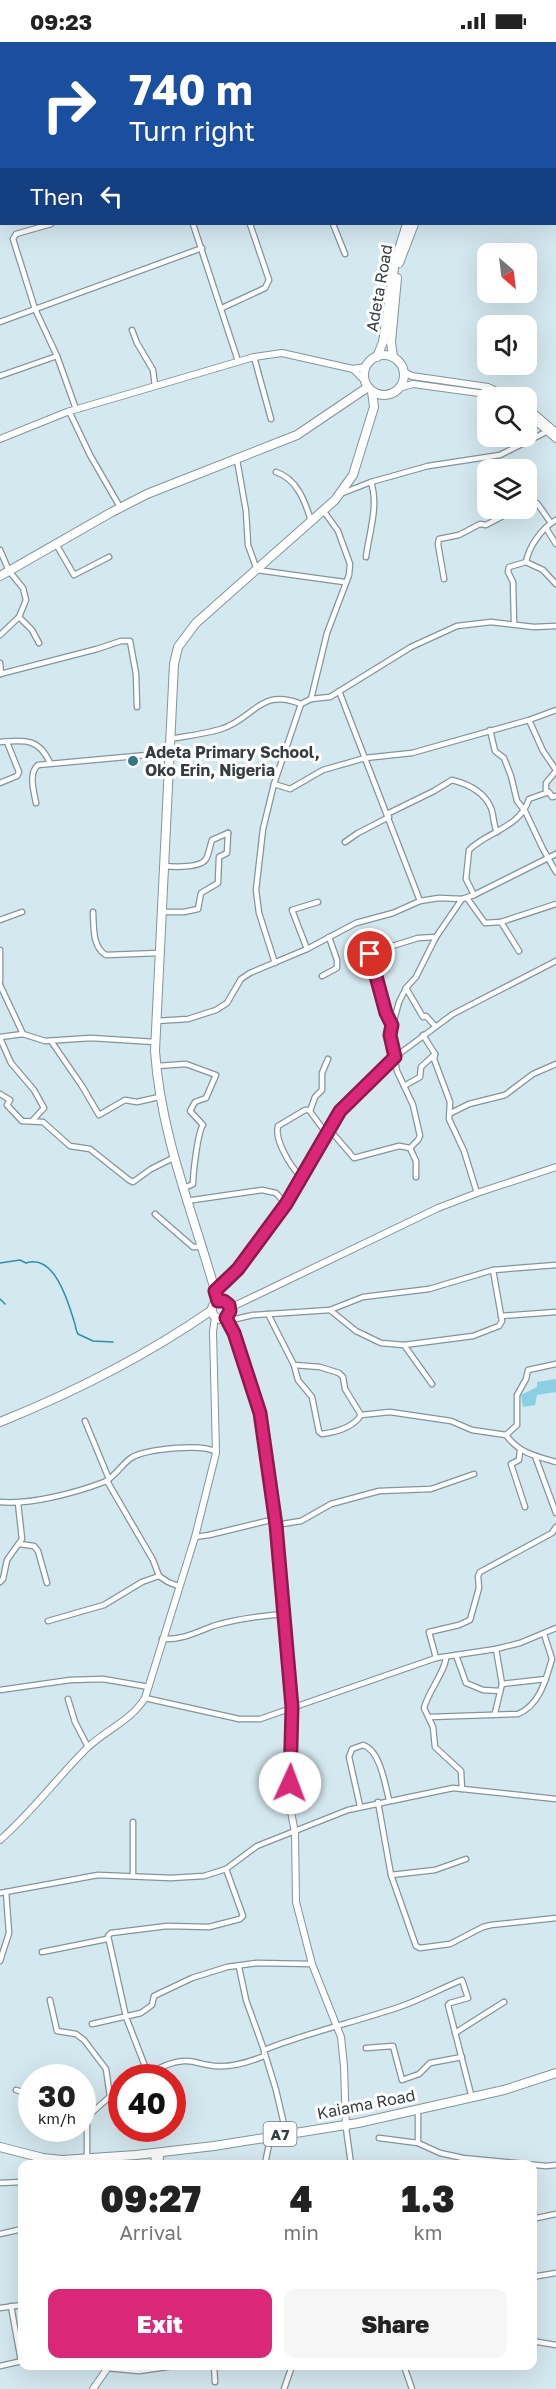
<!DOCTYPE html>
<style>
:root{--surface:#fff;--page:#f6f6f6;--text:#222;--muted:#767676;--accent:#db2777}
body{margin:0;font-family:"Golos Text",sans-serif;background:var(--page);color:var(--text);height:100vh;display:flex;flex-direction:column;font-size:22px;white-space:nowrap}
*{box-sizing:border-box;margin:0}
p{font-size:20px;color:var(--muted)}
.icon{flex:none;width:33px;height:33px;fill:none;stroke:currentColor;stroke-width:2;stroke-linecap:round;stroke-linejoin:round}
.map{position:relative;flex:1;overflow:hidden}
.side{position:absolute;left:18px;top:2118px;width:519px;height:210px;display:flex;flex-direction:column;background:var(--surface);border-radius:12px;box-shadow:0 6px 24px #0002}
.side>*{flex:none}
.top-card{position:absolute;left:0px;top:0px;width:556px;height:183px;box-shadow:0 6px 24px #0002;background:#1a4fa0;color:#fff;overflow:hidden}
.needle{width:39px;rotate:152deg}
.buttons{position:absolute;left:477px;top:201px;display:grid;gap:12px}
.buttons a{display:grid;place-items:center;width:60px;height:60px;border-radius:12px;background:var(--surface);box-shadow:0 6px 24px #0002;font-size:30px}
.speed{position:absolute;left:18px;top:2022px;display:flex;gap:12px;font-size:30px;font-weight:700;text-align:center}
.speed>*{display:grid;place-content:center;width:78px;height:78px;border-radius:50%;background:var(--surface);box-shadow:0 6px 24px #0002;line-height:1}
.speed small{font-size:15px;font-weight:400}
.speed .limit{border:9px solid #d22;background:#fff;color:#111}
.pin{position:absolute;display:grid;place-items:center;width:51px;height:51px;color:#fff;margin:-26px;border:3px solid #fff;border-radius:50%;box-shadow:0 2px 6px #0007}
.me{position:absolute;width:66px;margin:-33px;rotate:2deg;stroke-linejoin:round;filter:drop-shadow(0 0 4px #0008)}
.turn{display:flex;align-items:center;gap:21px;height:126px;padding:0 30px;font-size:27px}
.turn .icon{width:78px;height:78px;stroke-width:2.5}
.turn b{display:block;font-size:42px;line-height:51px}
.then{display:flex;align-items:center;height:57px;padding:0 30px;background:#0003;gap:12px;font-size:22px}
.eta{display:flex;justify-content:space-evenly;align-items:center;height:102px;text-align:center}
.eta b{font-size:36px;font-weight:800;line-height:42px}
.button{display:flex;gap:12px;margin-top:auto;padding:12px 30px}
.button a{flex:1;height:69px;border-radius:12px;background:var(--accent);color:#fff;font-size:24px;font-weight:800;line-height:69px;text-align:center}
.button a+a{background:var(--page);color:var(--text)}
.status{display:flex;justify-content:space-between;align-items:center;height:42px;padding:0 30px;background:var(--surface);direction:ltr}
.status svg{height:16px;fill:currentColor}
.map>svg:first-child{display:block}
</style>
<div class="status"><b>09:23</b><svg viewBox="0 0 49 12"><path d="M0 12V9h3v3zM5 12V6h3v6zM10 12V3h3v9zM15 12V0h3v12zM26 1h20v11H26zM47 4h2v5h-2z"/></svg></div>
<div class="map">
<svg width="556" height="2347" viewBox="0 0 556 2347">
<rect width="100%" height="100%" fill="#d4e8ef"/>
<!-- green -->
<path fill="#8bcfe3" d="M556,1337V1350L537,1353L535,1363L523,1365L521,1353L537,1345V1340Z"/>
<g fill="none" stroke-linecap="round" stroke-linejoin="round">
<!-- stream -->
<g stroke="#2b8fa6" stroke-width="1.5">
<path d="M0,1221L20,1218L26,1221C54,1211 68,1259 74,1279C76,1284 75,1287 78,1292L93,1299L113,1300"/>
<path d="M0,1257L5,1262"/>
</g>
<!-- minor casing -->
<g stroke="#82959b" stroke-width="7">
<g id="minor">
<path d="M59,0V2"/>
<path d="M125,0V2"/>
<path d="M188,0L189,2"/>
<path d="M251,0V2"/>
<path d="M386,2L390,0"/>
<path d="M51,182L16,192L13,197L35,267L57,314L76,367"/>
<path d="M193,182L238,319"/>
<path d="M333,182L345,212"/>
<path d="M222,266L265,246L269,238L250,182"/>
<path d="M0,280L202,206"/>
<path d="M132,288L137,301L153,328L155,344"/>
<path d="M254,315L271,377"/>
<path d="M0,334L57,314"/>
<path d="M69,369L90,413L120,465"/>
<path d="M237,418L246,469L248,503L257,528L344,540"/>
<path d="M276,430C297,437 305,459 311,479"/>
<path d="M340,452L371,440L428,424L500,413L548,389"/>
<path d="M526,463L537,461L551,481"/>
<path d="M546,486L556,502"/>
<path d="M56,502L74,533L109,515"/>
<path d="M0,508L9,529L23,546L26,558L19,575L0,593"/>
<path d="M366,515C369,491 379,464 371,440"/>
<path d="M526,520L543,528L556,542"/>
<path d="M444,537L438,502L439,497L459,493L480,482L486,483L518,466"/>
<path d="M19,575L32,588L39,601"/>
<path d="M514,581L513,540L508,530L509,525L526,520C529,504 542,486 556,478"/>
<path d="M0,621L1,632"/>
<path d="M0,632L97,607L121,599H130L136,632L137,665"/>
<path d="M339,649L420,859"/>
<path d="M311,657L330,655L411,605L457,584L491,580L534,585L556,584"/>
<path d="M529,678L543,709L556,728"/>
<path d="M490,688L495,709L504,716L511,734L517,759L525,769L543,807L556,830"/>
<path d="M170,697C187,694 205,692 221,687C254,677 260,645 301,662L311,657L327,591L349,533L350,522L338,489L323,468"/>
<path d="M0,700C25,698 39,696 50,721"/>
<path d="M0,741L17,734L19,730L7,700"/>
<path d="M274,742L290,747L323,728L365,716L412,711L529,678L556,668"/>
<path d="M546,751L549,750L552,755L556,754"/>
<path d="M36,761C34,750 28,731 38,723L169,711"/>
<path d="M387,772L434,749L452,738C468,742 484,749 491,766C494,773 493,782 497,790"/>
<path d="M345,800L358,791L389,775"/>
<path d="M164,824C174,825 201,826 206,817C209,812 210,803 212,798L228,791"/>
<path d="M474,853L466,837L469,808C488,789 520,786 529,757L546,751V741L556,729"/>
<path d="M467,856L485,881L501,880L519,909"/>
<path d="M93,870C94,885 92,905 106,913L159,911"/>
<path d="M161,870H184L198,867L201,851L218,841L219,815L227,811L228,791"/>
<path d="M0,878L22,870"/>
<path d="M501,880L556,862"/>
<path d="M307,907L292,868L318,860"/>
<path d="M0,908V940"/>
<path d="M275,921L259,871L256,848L263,787L274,742L301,662"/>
<path d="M322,934L337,926V918L329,895"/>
<path d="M0,943L23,992"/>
<path d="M406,946L423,975L426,974L435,984"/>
<path d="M156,979L188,977L216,968L227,961L241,937L250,931L307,907L356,881L393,871L420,859L439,856L462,857L474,853L556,812"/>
<path d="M392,983L386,971L370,911L418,896L436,895"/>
<path d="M423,993L435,1012L434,1017L450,1060L449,1077L464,1109L477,1151"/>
<path d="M0,995L23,992L45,999L91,996L155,1000"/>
<path d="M0,996L11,1021L34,1048L44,1066L33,1078"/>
<path d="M51,999L82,1044L99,1073L125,1058L137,1060L159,1055"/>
<path d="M157,1024L186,1022L216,1033L206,1056L195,1060L190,1069L203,1083C198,1089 193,1131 193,1142L182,1147"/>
<path d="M404,1044L420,1035L421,1025L435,1012"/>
<path d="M0,1052L10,1058L7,1063L22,1079L43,1080L70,1104L90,1107L129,1138L133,1140L151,1127L173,1116"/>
<path d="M310,1069L315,1055L322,1048V1031L328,1017"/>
<path d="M451,1071L469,1062L505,1053L533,1032L556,1022"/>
<path d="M329,1087L354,1116L399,1104L410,1106"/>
<path d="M410,1106L418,1098L420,1094L413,1063L397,1029L390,993L399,960L406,946L416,935L436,895L462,857"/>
<path d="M410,1106L416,1119V1135"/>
<path d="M301,1135C291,1125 274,1098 278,1084L305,1068H309L326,1091"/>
<path d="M186,1159L262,1148L276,1151L286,1162"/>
<path d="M155,1172L193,1205H201"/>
<path d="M215,1249L238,1227L286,1162L341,1069L395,1015L453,972L556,919"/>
<path d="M330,1268L356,1289L381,1301L404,1303L432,1342"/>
<path d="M268,1272L294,1323L320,1325L339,1331L343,1335L345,1347L361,1373L390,1370L451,1379L472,1388L506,1393C519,1411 535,1414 556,1420"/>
<path d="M501,1274L556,1270"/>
<path d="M227,1279L253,1273L330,1268L363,1255L429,1247L493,1228L556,1223"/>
<path d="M404,1303L473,1294L499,1284L502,1279L493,1228"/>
<path d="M294,1323L298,1338L312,1355L319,1390L322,1392C337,1390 353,1386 361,1373"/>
<path d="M85,1379L109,1437"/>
<path d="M506,1393L517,1383V1353L526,1337L528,1328L556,1322"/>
<path d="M520,1408L519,1418L511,1422L525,1465"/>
<path d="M535,1414L556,1471"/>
<path d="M107,1439L153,1518L159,1534L168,1540L178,1544"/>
<path d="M0,1460C30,1463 75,1451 104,1440C114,1436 122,1422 131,1416C145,1407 203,1401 216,1410"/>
<path d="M276,1483L301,1479L331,1462L379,1449L431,1447L474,1432"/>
<path d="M195,1495L209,1493L275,1477"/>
<path d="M19,1502L34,1504L38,1509L47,1541"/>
<path d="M0,1540L3,1537L7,1518L22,1497L18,1461"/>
<path d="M48,1579L104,1563L142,1540L159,1534"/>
<path d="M162,1597C182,1598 195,1591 213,1584C236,1577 260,1574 284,1572"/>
<path d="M456,1613L466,1641L483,1648L500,1649"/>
<path d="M446,1615C446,1628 428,1650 424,1666L433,1685L435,1705L461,1729L462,1747"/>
<path d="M436,1616L429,1590L459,1583L470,1578L479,1546L478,1534L480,1530L552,1491L556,1485"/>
<path d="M502,1642L546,1637"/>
<path d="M0,1648L70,1638L103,1637L149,1645"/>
<path d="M145,1656L239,1677H260L436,1616L496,1607L520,1601L556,1586"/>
<path d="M68,1657L75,1680L88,1705"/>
<path d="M495,1671L502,1642L496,1607"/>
<path d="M430,1675L518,1672C540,1663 546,1637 552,1617L544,1592"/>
<path d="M378,1760L391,1833L416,1904L420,1906L450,1902L483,1885L491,1883L556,1876"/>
<path d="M360,1764L349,1715L352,1707L363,1703C380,1708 385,1742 389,1758"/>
<path d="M133,1780V1833"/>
<path d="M391,1833L435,1828L466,1817"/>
<path d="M0,1851L98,1833L171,1836L204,1834L226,1827L257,1804L348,1768L453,1746L556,1757"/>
<path d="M42,1910L107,1897"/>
<path d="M0,1919L9,1891L6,1850"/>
<path d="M50,1958L57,1989L76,1992L84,1998L106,2027L110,2055"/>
<path d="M92,1982L141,1971L152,1963L154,1954L192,1936L227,1925L257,1921L312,1922"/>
<path d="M455,1991L504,1960"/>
<path d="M366,2006L393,2004L402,2038L419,2032L430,2021L462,2015"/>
<path d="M264,2008C309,1990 356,1980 402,1964C422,1957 442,1946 462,1938L468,1956L450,1961L448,1963L472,2056"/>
<path d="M265,2012L276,2048L286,2091"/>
<path d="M148,2032L126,1975L108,1894L111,1891L167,1884L209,1885L240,1877L243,1874L226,1827"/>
<path d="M140,2036C154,2029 168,2020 184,2019C193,2018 200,2022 208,2023C226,2027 247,2021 264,2014V2008L246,1958L239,1925"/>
<path d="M16,2048L32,2053"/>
<path d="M82,2057L87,2059L91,2071"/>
<path d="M346,2086L351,2122"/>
<path d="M379,2096L418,2101L440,2111L463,2116L546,2124L556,2123"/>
<path d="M418,2101V2072"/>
<path d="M87,2117V2075L115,2050L122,2047"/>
<path d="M43,2122L44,2120"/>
<path d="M87,2122V2121"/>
<path d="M265,2122L270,2097"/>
<path d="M0,2141L22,2140"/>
<path d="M532,2177L556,2172"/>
<path d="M0,2192L22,2187"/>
<path d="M532,2235L556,2231"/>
<path d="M11,2264L21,2319"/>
<path d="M0,2266L22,2263"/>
<path d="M532,2299L556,2303"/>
<path d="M0,2324L22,2319"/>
<path d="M214,2324L215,2340"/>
<path d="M404,2324L412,2347"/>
<path d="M107,2326L139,2329L174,2324"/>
<path d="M284,2347L292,2324"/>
</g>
</g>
<!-- tertiary casing -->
<g stroke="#82959b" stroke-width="8">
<g id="tertiary">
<path d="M426,2V0"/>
<path d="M431,2V0"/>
<path d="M353,327L365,339"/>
<path d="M403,330L412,334L488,345L511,356"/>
<path d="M399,346L413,342L486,352L494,356"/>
<path d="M526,364L556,390"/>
<path d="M526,371L556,397"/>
<path d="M0,397L67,370L254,315L282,311L353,327L366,325"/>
<path d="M230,1266L438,1166L477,1151L556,1125"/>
<path d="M226,1276L234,1291L260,1371L276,1483L292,1665L289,1759L295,1791L296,1860L312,1922L341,1995L344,2024L346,2086"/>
<path d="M0,1798C32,1770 56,1737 86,1707C105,1688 130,1680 145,1656L195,1495L216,1411L213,1290L215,1275"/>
<path d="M154,2111L155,2122"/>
<path d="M159,2122L161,2110"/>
<path d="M93,2347L109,2324"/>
</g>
</g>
<!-- primary casing -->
<g stroke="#82959b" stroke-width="10">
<g id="primary">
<path d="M555,23H556"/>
<path d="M555,30L556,29"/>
<path d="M399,221L414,182"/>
<circle cx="384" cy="333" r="20"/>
<path d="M377,315L383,300L395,220L407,182"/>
<path d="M393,315L391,300L397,236"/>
<path d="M0,534L112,470L147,452L297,393L368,345"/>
<circle cx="221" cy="1268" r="9"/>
<path d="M218,1259C195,1175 161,1097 155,1009L174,622L178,605L196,581L335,458L353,433L374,365L372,349"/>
<path d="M0,1380C72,1351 147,1313 212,1268"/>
</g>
</g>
<!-- trunk casing -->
<g stroke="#82959b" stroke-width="10">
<path id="trunk" d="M0,2105L43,2116L62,2118L136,2113L214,2104L358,2081L504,2048L556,2031"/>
</g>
<!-- minor -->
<use href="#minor" stroke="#fff" stroke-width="4.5"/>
<!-- tertiary -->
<use href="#tertiary" stroke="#fff" stroke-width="6"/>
<!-- primary -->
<use href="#primary" stroke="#fff" stroke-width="8"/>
<!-- trunk -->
<use href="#trunk" stroke="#fff" stroke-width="8"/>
</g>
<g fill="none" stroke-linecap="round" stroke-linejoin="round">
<!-- route casing -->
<g stroke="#8e194d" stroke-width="15">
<path id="route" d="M290,1741L292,1665L276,1483L260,1371L234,1291L226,1276L230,1269L229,1263L224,1259H218L215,1249L238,1227L286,1162L340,1069L395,1015L390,993L392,983L386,971L370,912"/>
</g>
<!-- route -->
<use href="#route" stroke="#db2777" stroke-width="10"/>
</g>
<!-- markers -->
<circle fill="#357789" stroke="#fff" stroke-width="2" cx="133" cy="719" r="6"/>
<g text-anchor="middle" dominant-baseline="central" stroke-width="6" stroke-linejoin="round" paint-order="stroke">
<!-- shield labels -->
<rect fill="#fff" stroke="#72787a" stroke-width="1.5" x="263.5" y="2080" width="33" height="24" rx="4.5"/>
<g font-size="15" font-weight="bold" fill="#363e41">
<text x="280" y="2092">A7</text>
</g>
<!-- street labels -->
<g font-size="16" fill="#363e41" stroke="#fff">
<text transform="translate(379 246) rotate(-80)">Adeta Road</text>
<text transform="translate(366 2062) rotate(-11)">Kaiama Road</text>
</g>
<!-- poi labels -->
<g font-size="16" font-weight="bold" fill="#363e41" stroke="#fff" text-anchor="start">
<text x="145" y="710">Adeta Primary School,<tspan x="145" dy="18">Oko Erin, Nigeria</tspan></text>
</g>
</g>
</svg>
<div class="buttons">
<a><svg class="needle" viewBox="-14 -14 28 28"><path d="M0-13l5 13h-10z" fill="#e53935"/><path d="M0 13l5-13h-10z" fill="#767676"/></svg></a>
<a><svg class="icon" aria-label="sound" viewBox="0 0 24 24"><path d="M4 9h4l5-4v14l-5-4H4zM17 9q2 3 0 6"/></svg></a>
<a><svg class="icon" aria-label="search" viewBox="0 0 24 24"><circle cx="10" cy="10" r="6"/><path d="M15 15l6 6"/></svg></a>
<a><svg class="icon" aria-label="layers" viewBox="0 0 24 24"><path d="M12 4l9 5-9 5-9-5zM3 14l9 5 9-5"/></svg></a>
</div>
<div class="speed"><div>30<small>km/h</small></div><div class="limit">40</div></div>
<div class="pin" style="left:370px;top:912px;background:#d93025"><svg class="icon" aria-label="arrive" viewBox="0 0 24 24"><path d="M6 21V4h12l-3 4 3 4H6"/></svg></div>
<svg class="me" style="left:290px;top:1741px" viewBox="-20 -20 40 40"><circle r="19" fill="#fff"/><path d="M0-13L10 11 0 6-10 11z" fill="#db2777"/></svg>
<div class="top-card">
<div class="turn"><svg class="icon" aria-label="right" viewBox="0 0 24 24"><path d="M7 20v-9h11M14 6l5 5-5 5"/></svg><div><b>740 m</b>Turn right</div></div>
<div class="then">Then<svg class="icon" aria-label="left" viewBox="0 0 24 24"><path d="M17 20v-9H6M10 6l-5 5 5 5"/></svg></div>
</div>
<section class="side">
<div class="eta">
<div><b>09:27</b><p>Arrival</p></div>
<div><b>4</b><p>min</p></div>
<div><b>1.3</b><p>km</p></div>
</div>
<div class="button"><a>Exit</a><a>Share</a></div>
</section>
</div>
